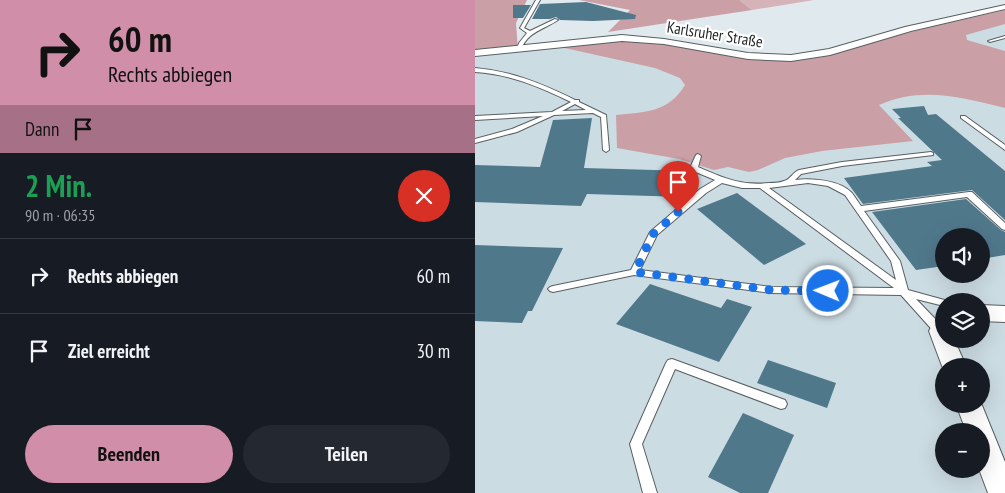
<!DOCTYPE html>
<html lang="de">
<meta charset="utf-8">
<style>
:root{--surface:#171b24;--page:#242831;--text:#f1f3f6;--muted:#9ea1a6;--line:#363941;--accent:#d08ea8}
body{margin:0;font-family:"PT Sans Narrow",sans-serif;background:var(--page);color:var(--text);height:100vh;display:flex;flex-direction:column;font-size:19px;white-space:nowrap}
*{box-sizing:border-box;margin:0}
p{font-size:16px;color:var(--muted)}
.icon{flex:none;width:28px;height:28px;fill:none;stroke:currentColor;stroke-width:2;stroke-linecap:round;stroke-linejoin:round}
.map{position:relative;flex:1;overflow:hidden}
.side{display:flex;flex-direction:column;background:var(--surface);width:475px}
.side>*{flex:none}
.hud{background:#d08ea8;color:#111;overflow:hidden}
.controls{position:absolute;left:460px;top:228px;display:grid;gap:10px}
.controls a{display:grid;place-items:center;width:55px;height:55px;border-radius:50%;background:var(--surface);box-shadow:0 5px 20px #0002;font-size:25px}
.pin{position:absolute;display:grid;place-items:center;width:42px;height:42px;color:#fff;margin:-51px -21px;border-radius:50% 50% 50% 0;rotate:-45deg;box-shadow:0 0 5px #0007}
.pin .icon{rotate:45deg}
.me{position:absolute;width:55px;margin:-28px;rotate:271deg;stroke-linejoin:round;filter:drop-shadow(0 0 4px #0008)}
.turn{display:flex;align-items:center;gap:18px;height:105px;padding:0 25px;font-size:22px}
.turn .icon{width:65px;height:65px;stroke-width:2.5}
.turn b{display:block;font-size:35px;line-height:42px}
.then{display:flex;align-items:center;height:48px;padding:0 25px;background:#0003;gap:10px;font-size:19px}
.round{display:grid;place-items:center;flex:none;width:52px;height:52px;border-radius:26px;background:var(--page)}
.head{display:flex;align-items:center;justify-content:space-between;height:85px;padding:0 25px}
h1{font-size:30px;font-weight:600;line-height:38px;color:#1e9e55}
.primary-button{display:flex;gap:10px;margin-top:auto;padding:10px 25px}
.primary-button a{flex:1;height:58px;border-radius:30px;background:var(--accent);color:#111;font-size:20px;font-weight:600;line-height:58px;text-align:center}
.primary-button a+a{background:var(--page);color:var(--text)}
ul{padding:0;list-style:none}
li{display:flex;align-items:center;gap:15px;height:75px;padding:0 25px;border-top:1px solid var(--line)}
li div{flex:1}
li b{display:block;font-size:19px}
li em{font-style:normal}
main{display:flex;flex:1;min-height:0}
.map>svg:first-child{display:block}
</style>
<main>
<section class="side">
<div class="hud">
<div class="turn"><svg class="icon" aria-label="right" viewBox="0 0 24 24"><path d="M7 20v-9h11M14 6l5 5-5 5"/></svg><div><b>60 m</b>Rechts abbiegen</div></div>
<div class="then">Dann<svg class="icon" aria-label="arrive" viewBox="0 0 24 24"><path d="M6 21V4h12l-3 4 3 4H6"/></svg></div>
</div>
<div class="head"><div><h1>2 Min.</h1><p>90 m · 06:35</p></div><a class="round" style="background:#d93025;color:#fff"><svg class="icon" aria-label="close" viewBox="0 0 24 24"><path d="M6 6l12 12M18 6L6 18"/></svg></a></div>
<ul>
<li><svg class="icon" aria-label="right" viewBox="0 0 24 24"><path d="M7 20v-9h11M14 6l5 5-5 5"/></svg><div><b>Rechts abbiegen</b></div><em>60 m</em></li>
<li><svg class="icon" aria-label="arrive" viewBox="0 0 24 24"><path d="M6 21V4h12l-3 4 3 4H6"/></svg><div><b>Ziel erreicht</b></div><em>30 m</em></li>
</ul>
<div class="primary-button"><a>Beenden</a><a>Teilen</a></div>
</section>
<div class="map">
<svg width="530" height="493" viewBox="0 0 530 493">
<rect width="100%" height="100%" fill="#e0e9ed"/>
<!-- built -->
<path fill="#ccdce3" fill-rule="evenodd" d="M530,10V493H0V56L164,38L272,59L309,61L354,54L451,28ZM469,236H506V274H469ZM469,301H506V339H469ZM469,366H506V404H469ZM469,431H506V469H469Z"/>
<!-- green -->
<path fill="#d5b3b9" d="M264,0H339L277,10Z"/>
<!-- forest -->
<g fill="#cb9fa6">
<path d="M0,0H52L41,23L43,50L0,55Z"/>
<path d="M104,0H264L277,10L133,32L155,10Z"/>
<path d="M530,10V24L491,35L492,40L530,51V108C487,97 446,86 404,105L438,141L347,151L310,158L283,170L274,172L253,167L239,170L204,159L142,148L141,115C170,112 193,113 210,85L205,78L180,68L85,47L164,38L272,59L309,61L354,54L451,28Z"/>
</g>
<!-- building -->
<g fill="#50788b">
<path d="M111,2L161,15L160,19L118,21L85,20L81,17L75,19H57L65,4Z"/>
<path d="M38,5H56L48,18H38Z"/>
<path d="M449,106L453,115L461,114L530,171V220L497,190L388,204L369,178L457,166L452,162L467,160L423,118H426L417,109Z"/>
<path d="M117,118L109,168L215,171L209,197L112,194L106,206L0,202V165L65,167L78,120Z"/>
<path d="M262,193L319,235L331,244L289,265L222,209Z"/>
<path d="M491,199L526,230L530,232V255L506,259V236H469V266L441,270L397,212Z"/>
<path d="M0,245L88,248L57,311H53L47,323L0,321Z"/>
<path d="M175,284L246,308L252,299L277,307L244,362L141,324Z"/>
<path d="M293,360L361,383L352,408L282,383Z"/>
<path d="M268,413L319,435L293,493H265L233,477Z"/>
</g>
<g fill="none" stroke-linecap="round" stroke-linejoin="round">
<!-- service casing -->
<g stroke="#585f62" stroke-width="2">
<g id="service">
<path d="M61,0H65L49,28L55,31L80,19L83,20C68,30 54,31 46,49H42L44,43L52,33L45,28Z"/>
<path d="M530,36V38L515,42L513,41Z"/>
<path d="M0,68C36,71 68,84 100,100H104V102L131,115L134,150L131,152L128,150L126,117L118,113L79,115L42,132L0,143V139L37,129L68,116L0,120V116L77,112L96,102C65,87 35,74 0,72ZM100,104L111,110L87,111Z"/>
<path d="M486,116H490L530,145V150L486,118Z"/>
<path d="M456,152L458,153V155L367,166L326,174L320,180C337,178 365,180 377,193C380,197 383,202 386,206L494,192H497L530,223V230L527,229L492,197L389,211L425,261L433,290L473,301H469V306L441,299L469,328V334L465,335L461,334L426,295L296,293L159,275L78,292L75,291L73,289L75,287L78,286L156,270L175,232L225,189L240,180L216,170L215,168L221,155L223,154L226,156L223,167C249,178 265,186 294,183C298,183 304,183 309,181C315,180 318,172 324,170L367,162ZM247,183L267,188H285L419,288L296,287L165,270L182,235L231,193ZM333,183L353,186L370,195L416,261L421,280L294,188Z"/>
<path d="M197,359L310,400L312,404L310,408L306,409L200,369L167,444L182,493H168L155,444L191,363L193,360Z"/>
</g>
</g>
<!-- minor casing -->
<g stroke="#585f62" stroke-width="2">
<g id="minor">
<path d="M530,5V9L436,31L355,55L316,61L273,59L189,44L147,41L0,56V50L147,35L189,39L273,53L316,55L354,49L430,27Z"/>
<path d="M506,305L530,306V322L506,321Z"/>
<path d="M469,322V339H479L491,366H469V369L467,366L454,331L457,325Z"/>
<path d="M506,403L530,462V493H513L504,469H506V431H491L481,404Z"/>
</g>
</g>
<!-- service -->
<use href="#service" fill="#fff" fill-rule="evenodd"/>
<!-- minor -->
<use href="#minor" fill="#fff" fill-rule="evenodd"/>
</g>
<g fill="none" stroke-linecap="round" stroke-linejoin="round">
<!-- route -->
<path stroke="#1a73e8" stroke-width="9" stroke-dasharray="0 16.2" d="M203,212L178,234L160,272L296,290L353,291"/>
</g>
<g text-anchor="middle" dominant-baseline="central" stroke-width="4.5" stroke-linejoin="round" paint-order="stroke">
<!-- far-street labels -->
<g font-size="16" fill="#25282a" stroke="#fff">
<text transform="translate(240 34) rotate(9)">Karlsruher Straße</text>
</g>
</g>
</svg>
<div class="controls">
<a><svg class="icon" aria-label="sound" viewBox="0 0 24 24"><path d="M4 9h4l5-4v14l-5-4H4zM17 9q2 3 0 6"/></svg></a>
<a><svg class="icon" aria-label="layers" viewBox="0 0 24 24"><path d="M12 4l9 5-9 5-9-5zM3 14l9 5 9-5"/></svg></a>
<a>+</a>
<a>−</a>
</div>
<div class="pin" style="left:203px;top:212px;background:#d93025"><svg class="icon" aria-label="arrive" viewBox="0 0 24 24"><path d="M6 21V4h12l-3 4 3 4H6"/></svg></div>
<svg class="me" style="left:353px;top:291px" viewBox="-20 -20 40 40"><circle r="17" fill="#1a73e8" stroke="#fff" stroke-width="3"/><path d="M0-11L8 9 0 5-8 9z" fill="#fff"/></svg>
</div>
</main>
